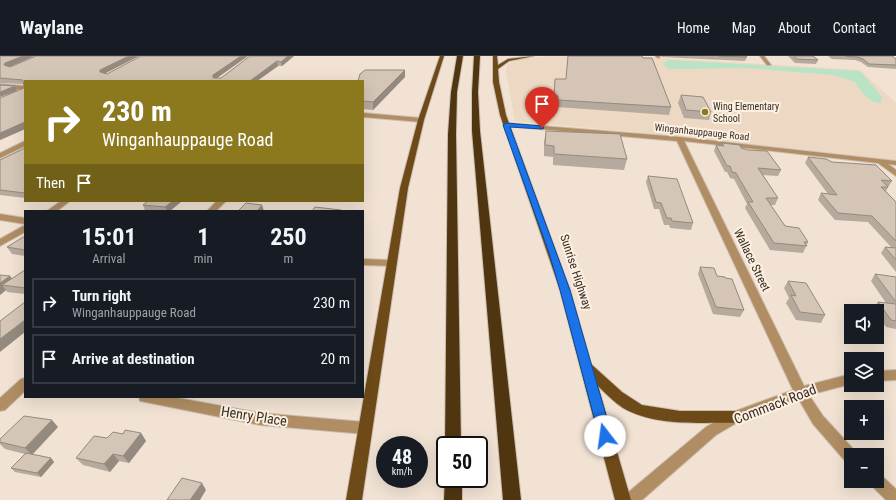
<!DOCTYPE html>
<meta charset="utf-8">
<style>
:root{--surface:#171b24;--page:#242831;--text:#f1f3f6;--muted:#9ea1a6;--line:#363941}
body{margin:0;font-family:"Roboto Condensed",sans-serif;background:var(--page);color:var(--text);height:100vh;display:flex;flex-direction:column;font-size:15px;white-space:nowrap}
*{box-sizing:border-box;margin:0}
p{font-size:13px;color:var(--muted)}
.icon{flex:none;width:22px;height:22px;fill:none;stroke:currentColor;stroke-width:2;stroke-linecap:round;stroke-linejoin:round}
.map{position:relative;flex:1;overflow:hidden}
.drawer{position:absolute;left:24px;top:154px;width:340px;height:188px;display:flex;flex-direction:column;background:var(--surface);border-radius:0px;box-shadow:0 4px 16px #0002}
.drawer>*{flex:none}
.top-card{position:absolute;left:24px;top:24px;width:340px;height:122px;border-radius:0px;box-shadow:0 4px 16px #0002;background:#8c791e;color:#fff;overflow:hidden}
.buttons{position:absolute;left:844px;top:248px;display:grid;gap:8px}
.buttons a{display:grid;place-items:center;width:40px;height:40px;border-radius:0px;background:var(--surface);box-shadow:0 4px 16px #0002;font-size:20px}
.speed{position:absolute;left:376px;top:380px;display:flex;gap:8px;font-size:20px;font-weight:700;text-align:center}
.speed>*{display:grid;place-content:center;width:52px;height:52px;border-radius:50%;background:var(--surface);box-shadow:0 4px 16px #0002;line-height:1}
.speed small{font-size:10px;font-weight:400}
.speed .limit{border:2px solid #111;border-radius:6px;background:#fff;color:#111}
.pin{position:absolute;display:grid;place-items:center;width:34px;height:34px;color:#fff;margin:-41px -17px;border-radius:50% 50% 50% 0;rotate:-45deg;box-shadow:0 0 4px #0007}
.pin .icon{rotate:45deg}
.me{position:absolute;width:44px;margin:-22px;rotate:345deg;stroke-linejoin:round;filter:drop-shadow(0 0 3px #0008)}
.turn{display:flex;align-items:center;gap:14px;height:84px;padding:0 12px;font-size:18px}
.turn .icon{width:52px;height:52px;stroke-width:2.5}
.turn b{display:block;font-size:28px;line-height:34px}
.then{display:flex;align-items:center;height:38px;padding:0 12px;background:#0003;gap:8px;font-size:15px}
.eta{display:flex;justify-content:space-evenly;align-items:center;height:68px;text-align:center}
.eta b{font-size:24px;font-weight:700;line-height:28px}
ul{padding:0;list-style:none}
li{display:flex;align-items:center;gap:12px;height:50px;margin:0 8px 6px;padding:0 4px;border:2px solid var(--line);border-radius:0px}
li div{flex:1}
li b{display:block;font-size:15px}
li em{font-style:normal}
header{display:flex;align-items:center;gap:24px;box-sizing:border-box;height:56px;padding:0 20px;background:var(--surface);border-bottom:1px solid var(--line)}
header strong{font-size:19px}
nav{display:flex;gap:22px;margin-inline-start:auto;font-size:14px}
.map>svg:first-child{display:block}
</style>
<header>
<strong>Waylane</strong>
<nav><a>Home</a><a>Map</a><a>About</a><a>Contact</a></nav>
</header>
<div class="map">
<svg width="896" height="444" viewBox="0 0 896 444">
<rect width="100%" height="100%" fill="#f1e2d3"/>
<!-- built -->
<path fill="#ecd8c3" d="M550,0H628L860,14L896,47V104L679,80L515,65L506,15L507,9L517,4Z"/>
<!-- green -->
<path fill="#b8e4c5" d="M668,4L860,15L882,41L881,47L872,45L864,39L855,26L834,19L748,12L669,13L663,8Z"/>
<g fill="none" stroke-linecap="round" stroke-linejoin="round">
<!-- minor casing -->
<g stroke="#cbbeb1" stroke-width="2">
<g id="minor">
<path d="M655,0H660V1L658,2Z"/>
<path d="M760,0H764L771,9H767Z"/>
<path d="M0,28L25,30V34L0,32Z"/>
<path d="M363,57L421,62L424,64L421,66L363,61Z"/>
<path d="M506,67L679,81L896,105V109L888,108L896,114V120L878,107L684,85L804,330L851,318V328L809,339L823,360L856,396L857,399H851V408L846,406L813,368L798,342L740,365L716,379L642,444H622L625,439L706,371L730,357L793,334L677,85L504,70V68Z"/>
<path d="M25,85V90L0,102V97Z"/>
<path d="M61,145H70L57,155H47Z"/>
<path d="M217,145H226L216,155H207Z"/>
<path d="M0,158L25,162V168L0,164Z"/>
<path d="M25,169V176L0,190V183Z"/>
<path d="M363,203L391,204L396,207L391,210L363,209Z"/>
<path d="M896,314V324L877,325V315Z"/>
<path d="M25,322V335L5,354L0,355V342L21,323Z"/>
<path d="M139,341H173L260,357L365,366L370,368L372,372L370,376L365,378L260,369L140,345Z"/>
<path d="M877,418L882,420L896,433V444H886L872,430L869,425H877Z"/>
</g>
</g>
<!-- major casing -->
<g stroke="#cbbeb1" stroke-width="2">
<g id="major">
<path d="M440,0H444L424,64L408,132L362,444H346L400,132L418,64Z"/>
<path d="M493,0H497L498,9L508,3L534,0L509,5L498,13L499,26L506,59L570,234L591,308L622,336L642,349L680,355H735L740,357L742,361L740,365L735,367C699,366 656,371 623,352C614,346 606,338 598,330L631,444H615L560,234L500,59L493,26Z"/>
</g>
</g>
<!-- highway casing -->
<g stroke="#cbbeb1" stroke-width="2">
<g id="highway">
<path d="M457,0H463L457,36L456,78L461,389L445,390L448,78L451,36Z"/>
<path d="M474,0H480L478,36L480,75L521,444H503L472,75V36Z"/>
<path d="M445,421V423H462V444H444Z"/>
</g>
</g>
<!-- minor -->
<use href="#minor" fill="#b08d63" fill-rule="evenodd"/>
<!-- major -->
<use href="#major" fill="#6e4a18" fill-rule="evenodd"/>
<!-- highway -->
<use href="#highway" fill="#503511" fill-rule="evenodd"/>
</g>
<!-- wall -->
<g fill="#b6a99d">
<path d="M0,0H34L9,11H10L36,0H139L105,17L107,18L248,0L217,22H221L250,0H294L282,10H278L257,25H25V73L0,84L24,32L23,28L0,27Z"/>
<path d="M568,0H642L671,51L669,59L557,51V47H553L555,23H566Z"/>
<path d="M661,0H746L747,1L745,5L662,1Z"/>
<path d="M788,0H813L818,4L816,8L795,7Z"/>
<path d="M828,0H892L896,3V13L868,11L861,6L855,4L832,3Z"/>
<path d="M405,14V21L373,54L363,53V25Z"/>
<path d="M681,39L711,56L709,64L684,62L678,47Z"/>
<path d="M546,75L627,103L624,114L553,109V101L544,100V86Z"/>
<path d="M722,87L741,92L781,114L778,120L763,119L778,142L775,149H770L785,170L808,186L803,197L770,194L745,152L747,148L734,123L730,122L727,116H725L714,95L716,89L722,90Z"/>
<path d="M25,92V142L0,139V104Z"/>
<path d="M808,101L832,106L892,125L886,135L896,146V216L881,197L885,191H891L868,166L835,164L818,144L821,137L828,138L805,107Z"/>
<path d="M648,120L693,167L691,174L670,172L669,169H664L659,153H654L646,126Z"/>
<path d="M182,145L170,155H145L143,149Z"/>
<path d="M25,180V200L12,198L7,191Z"/>
<path d="M700,211L717,220L744,254L740,261L713,258L698,218Z"/>
<path d="M25,214V238L7,236L6,234L0,239V219L10,220L12,223Z"/>
<path d="M875,218L896,221V273L886,271L877,259V255H875L873,252L878,246L886,247L871,225Z"/>
<path d="M788,225L825,259L821,267L796,264L786,247L789,242L784,232Z"/>
<path d="M58,371L32,398L51,402L54,406L41,421L15,416L11,412L25,398L5,393L0,388V383Z"/>
<path d="M141,377L146,385L129,407L119,405L110,416L83,409L76,402L107,382L123,378Z"/>
</g>
<!-- shaded-wall -->
<g fill="#948a7f">
<path d="M23,0H34L7,12L4,9L5,7Z"/>
<path d="M129,0H139L102,19L100,16V14Z"/>
<path d="M241,0H248L214,24L213,22V19Z"/>
<path d="M288,0H294L282,10L281,6Z"/>
<path d="M277,5L278,10L257,25H250Z"/>
<path d="M405,14V21L373,54V46Z"/>
<path d="M15,30L17,35L0,41V36Z"/>
<path d="M25,66V73L0,84V77Z"/>
<path d="M173,145H182L170,155H167L165,151Z"/>
<path d="M262,149L264,155H257Z"/>
<path d="M10,220L15,227L2,229L6,234L0,239V227Z"/>
<path d="M25,264V276L0,296V283Z"/>
<path d="M52,364L58,371L32,399L25,392Z"/>
<path d="M141,377L146,385L129,407L123,400Z"/>
<path d="M113,398L119,405L110,416L104,408Z"/>
<path d="M51,402L54,406L41,421L37,417Z"/>
<path d="M202,427L206,434L200,444H190Z"/>
</g>
<!-- building -->
<g fill="#d4c5b6" stroke="#948a7f">
<path d="M0,0H23L5,7L4,9L10,11L36,0H129L100,14V16L107,18L141,0H241L213,19V22H221L250,0H288L281,6L277,5L250,25H25V66L0,77V42L24,32L23,24L0,22Z"/>
<path d="M568,0H642L643,2H652L671,51L558,44V40L554,39L555,23H566Z"/>
<path d="M719,0H746L747,1Z"/>
<path d="M794,0H813L818,4L797,3Z"/>
<path d="M845,0H892L896,3V9L869,8L863,3L857,1Z"/>
<path d="M365,14H405L373,46L363,45V25H358L360,18Z"/>
<path d="M0,29L15,30L0,36Z"/>
<path d="M681,39L703,41L711,56L686,54Z"/>
<path d="M546,75L620,78L627,103L554,98V90L545,89Z"/>
<path d="M722,87L740,89L741,92L748,94L767,95L781,114L758,112L778,142H766L785,170L799,172L808,186H804L807,190L774,187L748,146H753L736,117L732,116L730,110H727L716,89L724,90Z"/>
<path d="M25,92V137L0,134V104Z"/>
<path d="M808,101L826,103L832,106L876,109L892,125L881,124L888,131H881L896,146V185L872,160L838,157L821,137L837,139Z"/>
<path d="M648,120L677,123L693,167L672,165L671,162H667L661,147L656,146Z"/>
<path d="M148,145H173L165,151L143,149Z"/>
<path d="M246,147L262,149L257,155H238Z"/>
<path d="M315,151L341,154V155H312Z"/>
<path d="M25,180V194L7,191Z"/>
<path d="M885,191L896,192V204Z"/>
<path d="M700,211L714,212L717,220L725,221V222L732,223L744,254L716,251Z"/>
<path d="M25,214V232L2,229Z"/>
<path d="M875,218L896,221V246Z"/>
<path d="M0,219L10,220L0,227Z"/>
<path d="M788,225L806,227L825,259L800,256L791,239L796,240Z"/>
<path d="M25,246V264L0,283V265Z"/>
<path d="M878,246L896,248V265L891,264Z"/>
<path d="M24,360L52,364L25,392L0,386V383Z"/>
<path d="M125,374L141,377L123,400L113,398L104,408L76,402L94,380L107,382L113,376L123,378Z"/>
<path d="M26,397L51,402L37,417L11,412Z"/>
<path d="M182,422L202,427L190,444H167Z"/>
</g>
<!-- route -->
<path fill="#1a73e8" stroke="#114b97" d="M506,67L542,70L544,72L542,73L510,71L570,234L612,380L610,383L605,385L601,383L599,380L560,234L549,197L503,69Z"/>
<!-- markers -->
<circle fill="#8c791e" stroke="#fef0e0" stroke-width="1.5" cx="705" cy="56" r="4"/>
<g text-anchor="middle" dominant-baseline="central" stroke-width="4" stroke-linejoin="round" paint-order="stroke">
<!-- far-poi labels -->
<g font-size="10" fill="#342e29" stroke="#fef0e0" text-anchor="start">
<text x="713" y="50">Wing Elementary<tspan x="713" dy="12">School</tspan></text>
</g>
<!-- far-street labels -->
<g font-size="10" fill="#342e29" stroke="#fef0e0">
<text transform="translate(702 76) rotate(6)">Winganhauppauge Road</text>
</g>
<!-- street labels -->
<g font-size="12" fill="#342e29" stroke="#fef0e0">
<text transform="translate(752 204) rotate(64)">Wallace Street</text>
<text transform="translate(576 216) rotate(72)">Sunrise Highway</text>
</g>
<!-- near-street labels -->
<g font-size="14" fill="#342e29" stroke="#fef0e0">
<text transform="translate(775 348) rotate(-21)">Commack Road</text>
<text transform="translate(254 360) rotate(9)">Henry Place</text>
</g>
</g>
</svg>
<div class="buttons">
<a><svg class="icon" aria-label="sound" viewBox="0 0 24 24"><path d="M4 9h4l5-4v14l-5-4H4zM17 9q2 3 0 6"/></svg></a>
<a><svg class="icon" aria-label="layers" viewBox="0 0 24 24"><path d="M12 4l9 5-9 5-9-5zM3 14l9 5 9-5"/></svg></a>
<a>+</a>
<a>−</a>
</div>
<div class="speed"><div>48<small>km/h</small></div><div class="limit">50</div></div>
<div class="pin" style="left:542px;top:72px;background:#d93025"><svg class="icon" aria-label="arrive" viewBox="0 0 24 24"><path d="M6 21V4h12l-3 4 3 4H6"/></svg></div>
<svg class="me" style="left:605px;top:380px" viewBox="-20 -20 40 40"><circle r="19" fill="#fff"/><path d="M0-13L10 11 0 6-10 11z" fill="#1a73e8"/></svg>
<div class="top-card">
<div class="turn"><svg class="icon" aria-label="right" viewBox="0 0 24 24"><path d="M7 20v-9h11M14 6l5 5-5 5"/></svg><div><b>230 m</b>Winganhauppauge Road</div></div>
<div class="then">Then<svg class="icon" aria-label="arrive" viewBox="0 0 24 24"><path d="M6 21V4h12l-3 4 3 4H6"/></svg></div>
</div>
<section class="drawer">
<div class="eta">
<div><b>15:01</b><p>Arrival</p></div>
<div><b>1</b><p>min</p></div>
<div><b>250</b><p>m</p></div>
</div>
<ul>
<li><svg class="icon" aria-label="right" viewBox="0 0 24 24"><path d="M7 20v-9h11M14 6l5 5-5 5"/></svg><div><b>Turn right</b><p>Winganhauppauge Road</p></div><em>230 m</em></li>
<li><svg class="icon" aria-label="arrive" viewBox="0 0 24 24"><path d="M6 21V4h12l-3 4 3 4H6"/></svg><div><b>Arrive at destination</b></div><em>20 m</em></li>
</ul>
</section>
</div>
